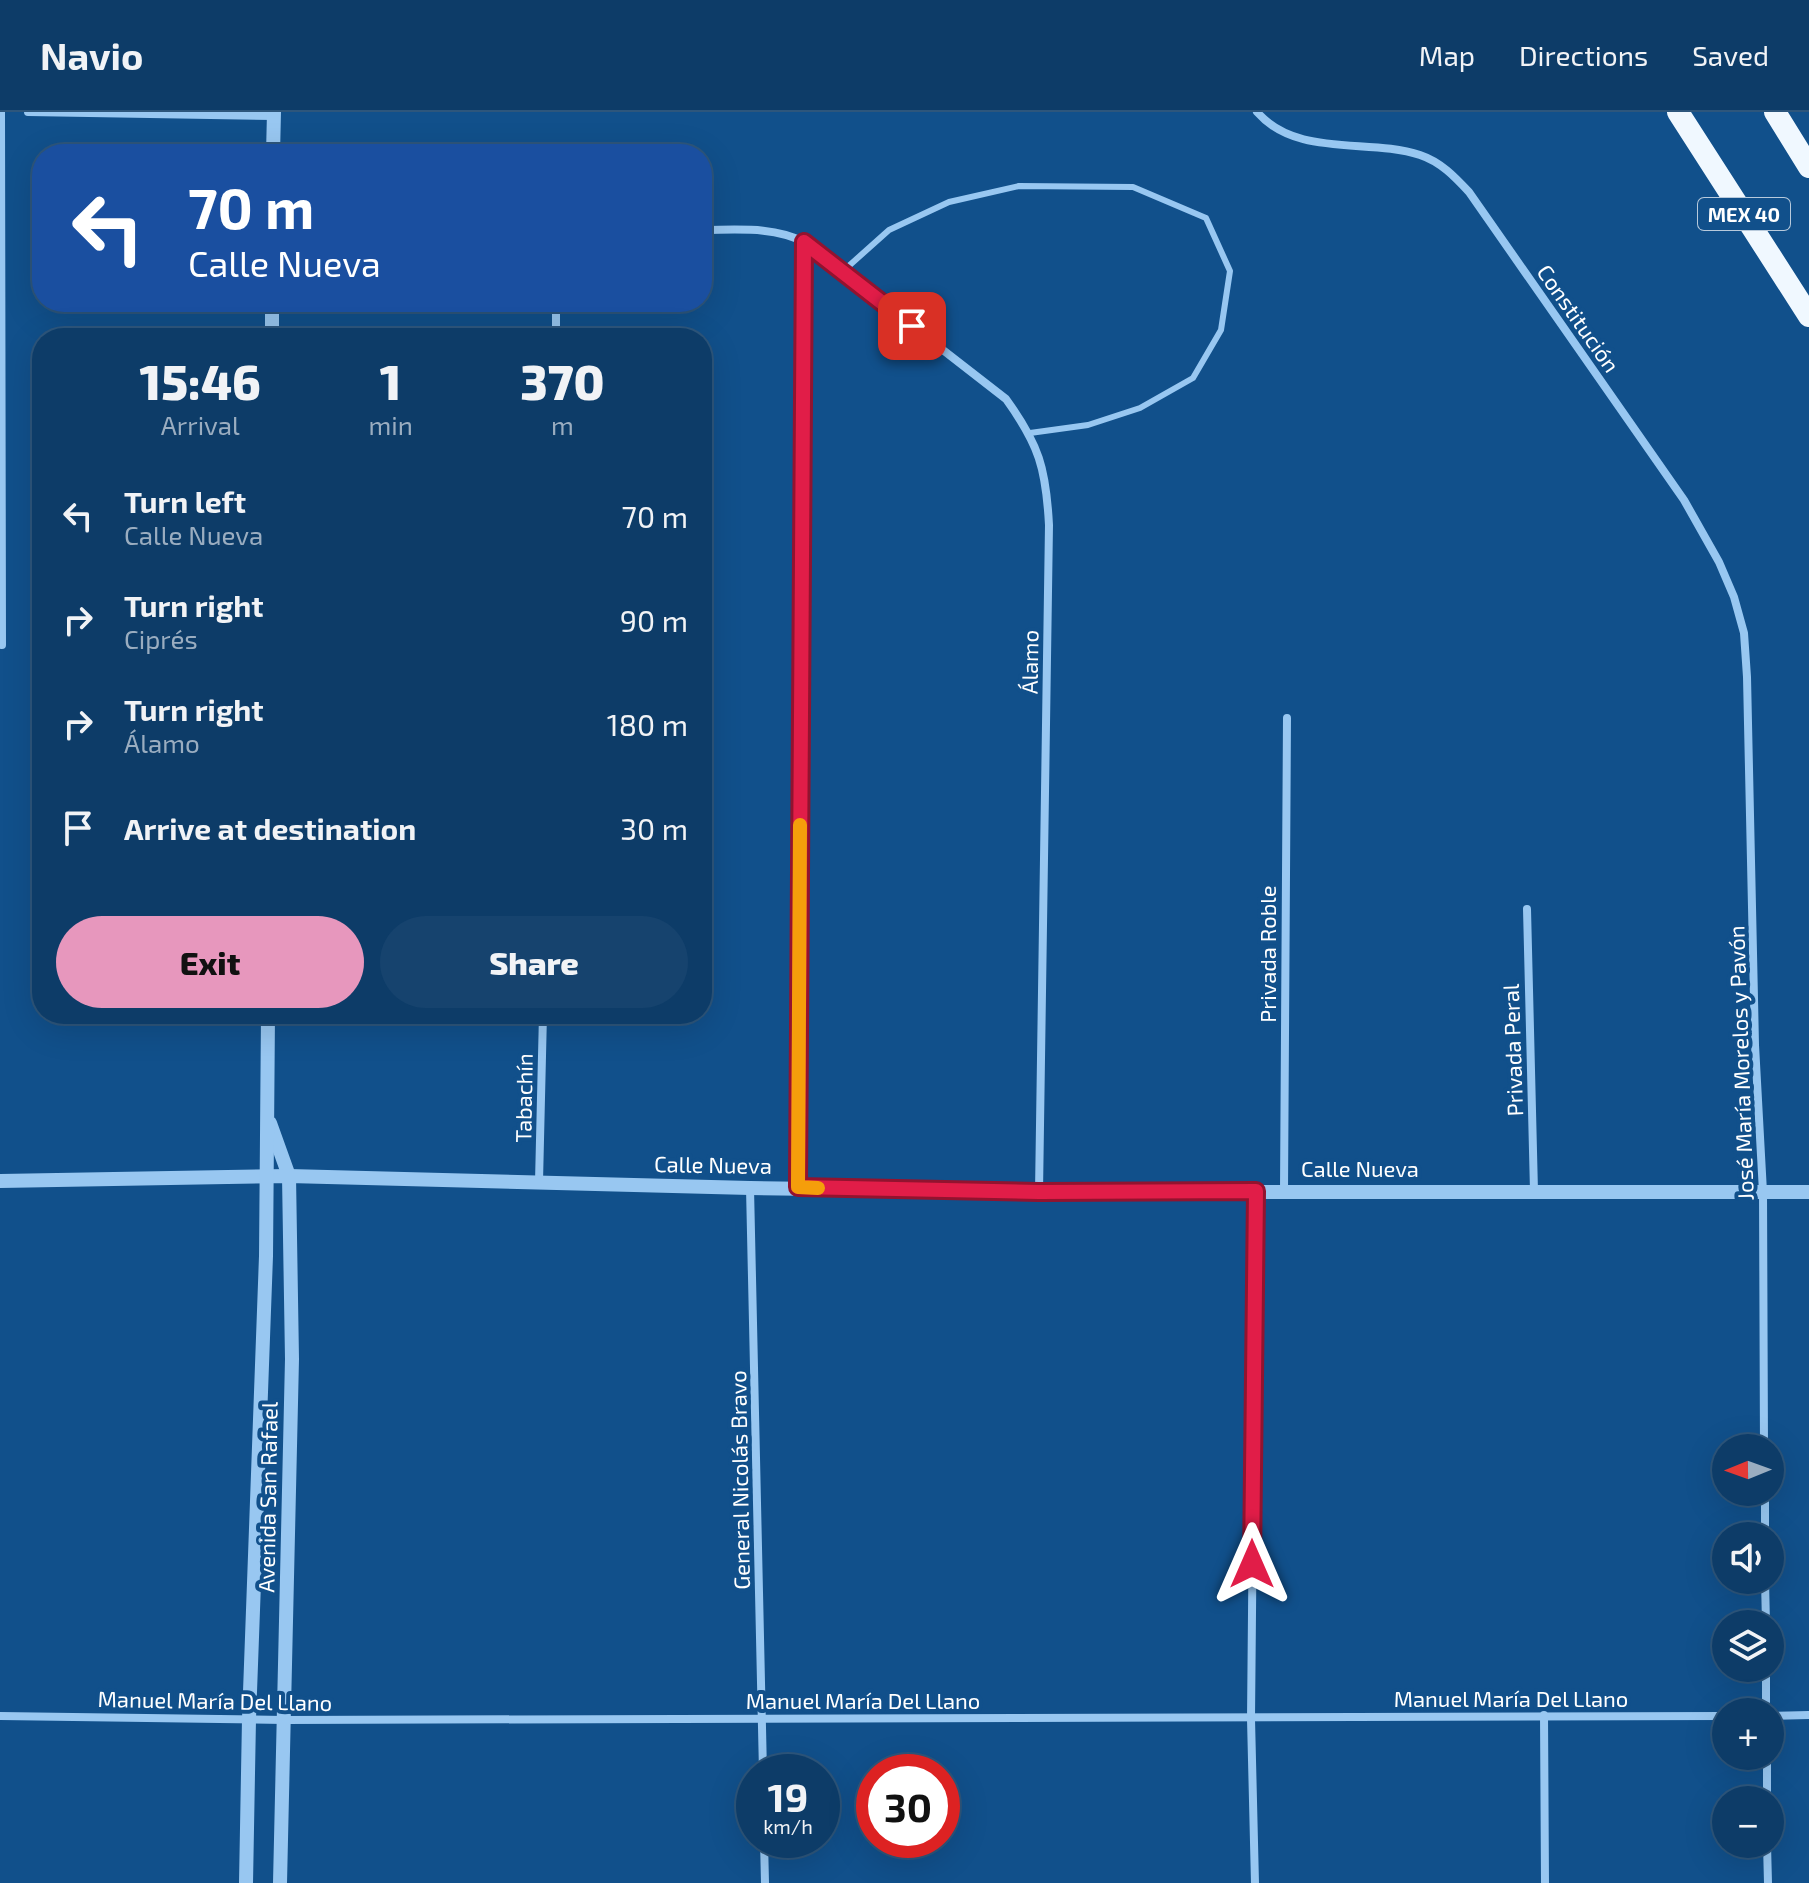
<!DOCTYPE html>
<meta charset="utf-8">
<style>
:root{--surface:#0d3c68;--page:#16436e;--text:#f1f3f6;--muted:#9aadc0;--line:#2d567c;--accent:#e797bd}
body{margin:0;font-family:"Exo 2",sans-serif;background:var(--page);color:var(--text);height:100vh;display:flex;flex-direction:column;font-size:30px;white-space:nowrap}
*{box-sizing:border-box;margin:0}
p{font-size:26px;color:var(--muted)}
.icon{flex:none;width:44px;height:44px;fill:none;stroke:currentColor;stroke-width:2;stroke-linecap:round;stroke-linejoin:round}
.map{position:relative;flex:1;overflow:hidden}
.panel{position:absolute;left:32px;top:216px;width:680px;height:696px;display:flex;flex-direction:column;background:var(--surface);border-radius:32px;box-shadow:0 8px 32px #0002,0 0 0 2px var(--line)}
.panel>*{flex:none}
.top-card{position:absolute;left:32px;top:32px;width:680px;height:168px;border-radius:32px;box-shadow:0 8px 32px #0002,0 0 0 2px var(--line);background:#1a4fa0;color:#fff;overflow:hidden}
.needle{width:52px;rotate:269deg}
.tools{position:absolute;left:1712px;top:1322px;display:grid;gap:16px}
.tools a{display:grid;place-items:center;width:72px;height:72px;border-radius:50%;background:var(--surface);box-shadow:0 8px 32px #0002,0 0 0 2px var(--line);font-size:40px}
.speed{position:absolute;left:736px;top:1642px;display:flex;gap:16px;font-size:40px;font-weight:700;text-align:center}
.speed>*{display:grid;place-content:center;width:104px;height:104px;border-radius:50%;background:var(--surface);box-shadow:0 8px 32px #0002,0 0 0 2px var(--line);line-height:1}
.speed small{font-size:20px;font-weight:400}
.speed .limit{border:12px solid #d22;background:#fff;color:#111}
.pin{position:absolute;display:grid;place-items:center;width:68px;height:68px;color:#fff;margin:-34px;border-radius:16px;box-shadow:0 4px 12px #0006}
.me{position:absolute;width:88px;margin:-44px;rotate:0deg;stroke-linejoin:round;filter:drop-shadow(0 0 6px #0008)}
.turn{display:flex;align-items:center;gap:28px;height:168px;padding:0 24px;font-size:36px}
.turn .icon{width:104px;height:104px;stroke-width:2.5}
.turn b{display:block;font-size:56px;line-height:68px}
.eta{display:flex;justify-content:space-evenly;align-items:center;height:136px;text-align:center}
.eta b{font-size:48px;font-weight:800;line-height:56px}
.button{display:flex;gap:16px;margin-top:auto;padding:16px 24px}
.button a{flex:1;height:92px;border-radius:48px;background:var(--accent);color:#111;font-size:32px;font-weight:800;line-height:92px;text-align:center}
.button a+a{background:var(--page);color:var(--text)}
ul{padding:0;list-style:none}
li{display:flex;align-items:center;gap:24px;height:104px;padding:0 24px}
li div{flex:1}
li b{display:block;font-size:30px}
li em{font-style:normal}
header{display:flex;align-items:center;gap:48px;box-sizing:border-box;height:112px;padding:0 40px;background:var(--surface);border-bottom:2px solid var(--line)}
header strong{font-size:38px}
nav{display:flex;gap:44px;margin-inline-start:auto;font-size:28px}
.map>svg:first-child{display:block}
</style>
<header>
<strong>Navio</strong>
<nav><a>Map</a><a>Directions</a><a>Saved</a></nav>
</header>
<div class="map">
<svg width="1809" height="1771" viewBox="0 0 1809 1771">
<rect width="100%" height="100%" fill="#11508b"/>
<g fill="none" stroke-linecap="round" stroke-linejoin="round">
<!-- service -->
<path stroke="#98c7f1" stroke-width="6" d="M842,160L889,118L949,90L1019,74L1133,75L1206,106L1230,159L1221,218L1193,266L1140,296L1088,313L1030,321"/>
<!-- minor -->
<g stroke="#98c7f1" stroke-width="8">
<path d="M1,0L2,533"/>
<path d="M28,0L274,4"/>
<path d="M1257,0C1297,46 1369,26 1420,43C1441,50 1455,65 1469,80L1684,388L1719,450L1734,485L1744,521L1747,565L1755,933L1763,1080L1764,1336"/>
<path d="M702,118C737,118 773,114 804,130L1006,287C1039,333 1046,356 1049,413L1039,1080"/>
<path d="M556,226V190"/>
<path d="M1527,797L1534,1079"/>
<path d="M539,1070L543,902"/>
<path d="M798,1075L804,130"/>
<path d="M750,1076L763,1660"/>
<path d="M1284,1078L1287,606"/>
<path d="M1765,1380V1424"/>
<path d="M1765,1468L1766,1512"/>
<path d="M1766,1556V1600"/>
<path d="M1544,1603L1545,1771"/>
<path d="M0,1604L284,1608L1726,1604"/>
<path d="M1770,1604L1809,1603"/>
<path d="M1767,1644V1688"/>
<path d="M764,1728L765,1771"/>
<path d="M1767,1732L1768,1771"/>
<path d="M1255,1771L1251,1607L1256,1079"/>
</g>
<!-- tertiary -->
<g stroke="#98c7f1" stroke-width="14">
<path d="M273,42L274,0"/>
<path d="M272,226V190"/>
<path d="M270,1011L289,1064L292,1247L280,1771"/>
<path d="M0,1069L289,1064L750,1076L1039,1080H1809"/>
<path d="M246,1771L249,1607L266,1144L268,902"/>
</g>
<!-- trunk -->
<g stroke="#f0f8ff" stroke-width="22">
<path d="M1678,0L1809,204"/>
<path d="M1775,0L1809,55"/>
</g>
</g>
<g fill="none" stroke-linecap="round" stroke-linejoin="round">
<!-- route casing -->
<g stroke="#92132f" stroke-width="20">
<path id="route" d="M912,214L804,130L798,1075L1039,1080L1256,1079L1252,1452"/>
</g>
<!-- route -->
<use href="#route" stroke="#e11d48" stroke-width="14"/>
<!-- slow -->
<path stroke="#f59e0b" stroke-width="14" d="M800,713L798,1075L818,1076"/>
</g>
<g text-anchor="middle" dominant-baseline="central" stroke-width="8" stroke-linejoin="round" paint-order="stroke">
<!-- shield labels -->
<rect fill="#11508b" stroke="#b8cadc" stroke-width="2" x="1698" y="86" width="92" height="32" rx="6"/>
<g font-size="20" font-weight="bold" fill="#fff">
<text x="1744" y="102">MEX 40</text>
</g>
<!-- street labels -->
<g font-size="22" fill="#fff" stroke="#11508b">
<text transform="translate(1579 206) rotate(55)">Constitución</text>
<text transform="translate(1029 550) rotate(-89)">Álamo</text>
<text transform="translate(1267 842) rotate(-90)">Privada Roble</text>
<text transform="translate(1512 938) rotate(-92)">Privada Peral</text>
<text transform="translate(1740 951) rotate(-92)">José María Morelos y Pavón</text>
<text transform="translate(523 986) rotate(-89)">Tabachín</text>
<text transform="translate(713 1052) rotate(1)">Calle Nueva</text>
<text x="1360" y="1056">Calle Nueva</text>
<text transform="translate(739 1368) rotate(-91)">General Nicolás Bravo</text>
<text transform="translate(267 1385) rotate(-89)">Avenida San Rafael</text>
<text x="1511" y="1586">Manuel María Del Llano</text>
<text transform="translate(215 1588) rotate(1)">Manuel María Del Llano</text>
<text x="863" y="1588">Manuel María Del Llano</text>
</g>
</g>
</svg>
<div class="tools">
<a><svg class="needle" viewBox="-14 -14 28 28"><path d="M0-13l5 13h-10z" fill="#e53935"/><path d="M0 13l5-13h-10z" fill="#9aadc0"/></svg></a>
<a><svg class="icon" aria-label="sound" viewBox="0 0 24 24"><path d="M4 9h4l5-4v14l-5-4H4zM17 9q2 3 0 6"/></svg></a>
<a><svg class="icon" aria-label="layers" viewBox="0 0 24 24"><path d="M12 4l9 5-9 5-9-5zM3 14l9 5 9-5"/></svg></a>
<a>+</a>
<a>−</a>
</div>
<div class="speed"><div>19<small>km/h</small></div><div class="limit">30</div></div>
<div class="pin" style="left:912px;top:214px;background:#d93025"><svg class="icon" aria-label="arrive" viewBox="0 0 24 24"><path d="M6 21V4h12l-3 4 3 4H6"/></svg></div>
<svg class="me" style="left:1252px;top:1452px" viewBox="-20 -20 40 40"><path d="M0-17L14 15 0 8-14 15z" fill="#e11d48" stroke="#fff" stroke-width="4"/></svg>
<div class="top-card">
<div class="turn"><svg class="icon" aria-label="left" viewBox="0 0 24 24"><path d="M17 20v-9H6M10 6l-5 5 5 5"/></svg><div><b>70 m</b>Calle Nueva</div></div>
</div>
<section class="panel">
<div class="eta">
<div><b>15:46</b><p>Arrival</p></div>
<div><b>1</b><p>min</p></div>
<div><b>370</b><p>m</p></div>
</div>
<ul>
<li><svg class="icon" aria-label="left" viewBox="0 0 24 24"><path d="M17 20v-9H6M10 6l-5 5 5 5"/></svg><div><b>Turn left</b><p>Calle Nueva</p></div><em>70 m</em></li>
<li><svg class="icon" aria-label="right" viewBox="0 0 24 24"><path d="M7 20v-9h11M14 6l5 5-5 5"/></svg><div><b>Turn right</b><p>Ciprés</p></div><em>90 m</em></li>
<li><svg class="icon" aria-label="right" viewBox="0 0 24 24"><path d="M7 20v-9h11M14 6l5 5-5 5"/></svg><div><b>Turn right</b><p>Álamo</p></div><em>180 m</em></li>
<li><svg class="icon" aria-label="arrive" viewBox="0 0 24 24"><path d="M6 21V4h12l-3 4 3 4H6"/></svg><div><b>Arrive at destination</b></div><em>30 m</em></li>
</ul>
<div class="button"><a>Exit</a><a>Share</a></div>
</section>
</div>
